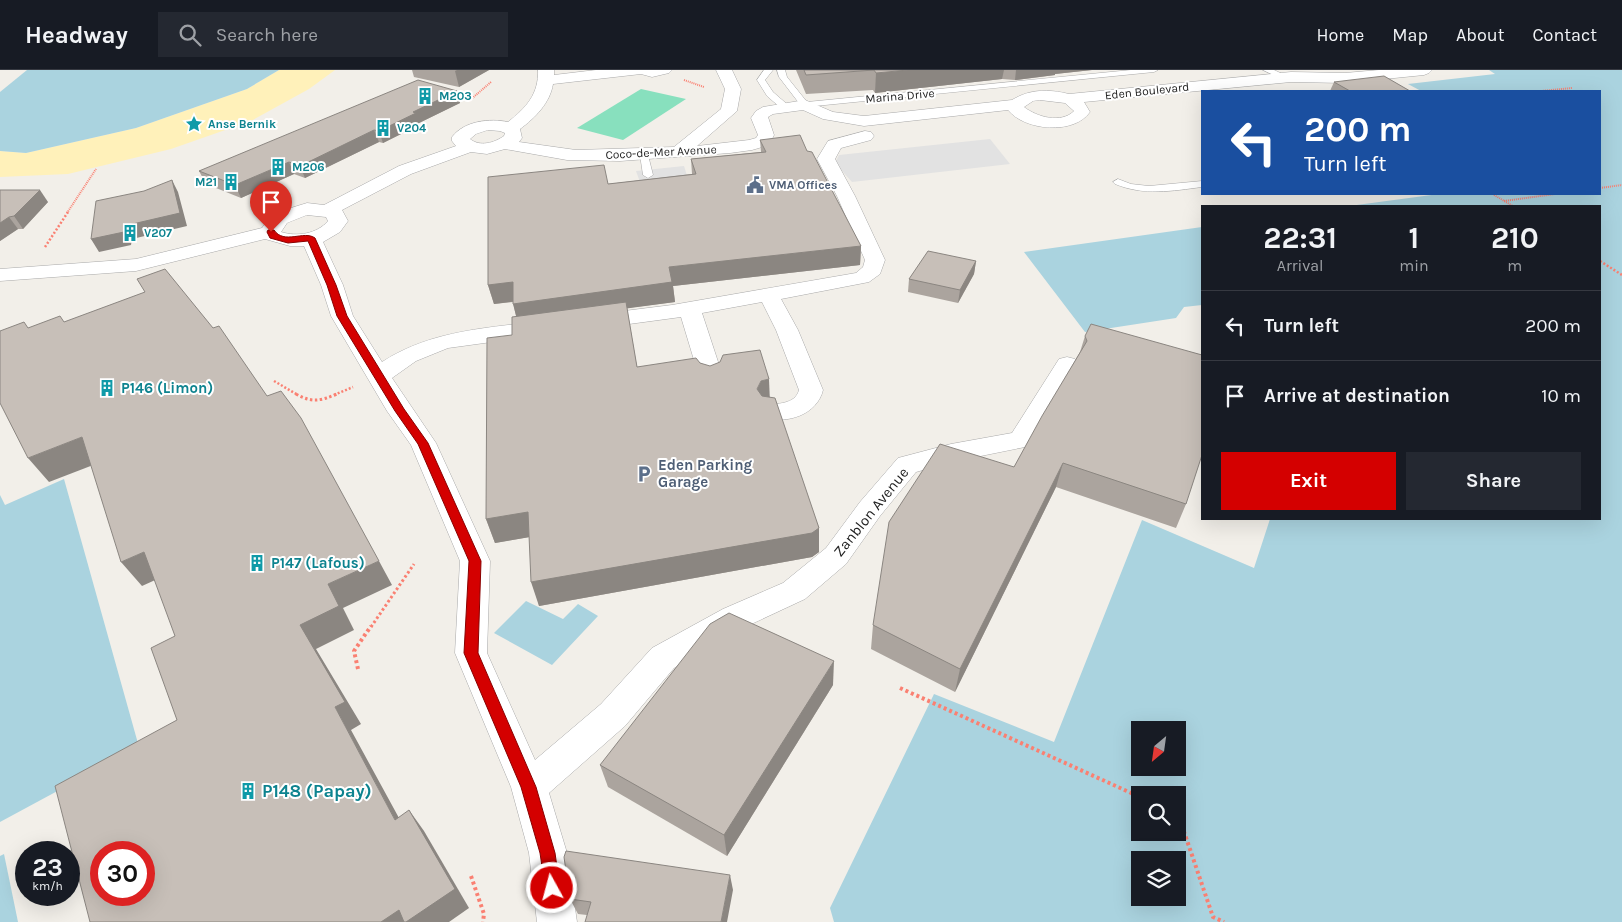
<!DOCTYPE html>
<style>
:root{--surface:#171b24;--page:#242831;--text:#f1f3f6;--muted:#9ea1a6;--line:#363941;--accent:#d40000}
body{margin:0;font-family:Karla,sans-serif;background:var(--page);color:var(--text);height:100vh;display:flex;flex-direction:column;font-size:19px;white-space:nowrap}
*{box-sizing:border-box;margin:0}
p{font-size:16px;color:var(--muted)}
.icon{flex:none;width:28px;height:28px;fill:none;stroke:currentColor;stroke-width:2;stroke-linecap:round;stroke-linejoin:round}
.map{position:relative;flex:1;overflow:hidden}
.sheet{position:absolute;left:1201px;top:135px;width:400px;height:315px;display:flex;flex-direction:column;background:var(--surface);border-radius:0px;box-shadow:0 5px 20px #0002}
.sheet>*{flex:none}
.hud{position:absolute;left:1201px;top:20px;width:400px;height:105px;border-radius:0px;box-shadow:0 5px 20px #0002;background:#1a4fa0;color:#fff;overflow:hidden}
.needle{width:32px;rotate:209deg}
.tools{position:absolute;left:1131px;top:651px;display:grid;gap:10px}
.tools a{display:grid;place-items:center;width:55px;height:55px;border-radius:0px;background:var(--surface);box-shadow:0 5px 20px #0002;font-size:25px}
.speed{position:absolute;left:15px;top:771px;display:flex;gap:10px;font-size:25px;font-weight:700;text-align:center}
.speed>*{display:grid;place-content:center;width:65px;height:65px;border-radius:50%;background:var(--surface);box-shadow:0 5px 20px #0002;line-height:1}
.speed small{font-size:12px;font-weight:400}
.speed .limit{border:8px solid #d22;background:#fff;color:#111}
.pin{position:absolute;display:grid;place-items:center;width:42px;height:42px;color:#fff;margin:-51px -21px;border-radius:50% 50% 50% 0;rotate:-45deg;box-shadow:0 0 5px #0007}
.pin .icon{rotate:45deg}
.me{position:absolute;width:55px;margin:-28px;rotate:353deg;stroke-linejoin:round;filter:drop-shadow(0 0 4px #0008)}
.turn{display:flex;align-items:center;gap:18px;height:105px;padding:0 20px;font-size:22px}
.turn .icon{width:65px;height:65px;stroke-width:2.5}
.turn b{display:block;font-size:35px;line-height:42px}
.eta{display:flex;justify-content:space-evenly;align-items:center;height:85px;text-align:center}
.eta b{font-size:30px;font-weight:700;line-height:35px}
.action{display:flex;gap:10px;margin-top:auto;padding:10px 20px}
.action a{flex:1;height:58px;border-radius:0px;background:var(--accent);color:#fff;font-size:20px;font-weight:700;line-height:58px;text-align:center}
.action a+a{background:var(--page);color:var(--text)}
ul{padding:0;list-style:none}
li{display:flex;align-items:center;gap:15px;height:70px;padding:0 20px;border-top:1px solid var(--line)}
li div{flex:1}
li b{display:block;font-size:19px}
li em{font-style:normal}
header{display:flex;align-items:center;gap:30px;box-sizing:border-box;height:70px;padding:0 25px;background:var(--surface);border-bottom:1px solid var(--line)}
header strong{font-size:24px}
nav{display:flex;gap:28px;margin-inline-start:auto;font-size:18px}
.search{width:350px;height:45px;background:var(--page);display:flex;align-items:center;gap:12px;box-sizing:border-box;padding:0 18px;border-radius:0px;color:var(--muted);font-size:19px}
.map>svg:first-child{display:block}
</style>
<header>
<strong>Headway</strong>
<div class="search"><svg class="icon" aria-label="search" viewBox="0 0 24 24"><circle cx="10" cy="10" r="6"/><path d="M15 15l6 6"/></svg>Search here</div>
<nav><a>Home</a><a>Map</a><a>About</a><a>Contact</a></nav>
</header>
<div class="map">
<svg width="1622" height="852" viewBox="0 0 1622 852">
<rect width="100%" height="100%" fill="#f2efe9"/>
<!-- sand -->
<path fill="#fff1ba" d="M279,0H335L309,19L251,51L171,79L68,104L0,107V81L26,83L136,58L247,19Z"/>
<!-- pitch -->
<path fill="#88e0be" d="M641,19L686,29L623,70L577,58Z"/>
<!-- parking -->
<g fill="#e2e2e2">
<path d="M990,69L1010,94L852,112L835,93L839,85Z"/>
<path d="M684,96L688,109L641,115L636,101Z"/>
</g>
<!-- water -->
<g fill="#aad3df" fill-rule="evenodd">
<path d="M27,0H279L247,19L136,58L26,83L0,81V22Z"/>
<path d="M1489,0H1622V852H834L830,838L934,624L1054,672L1142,450L1254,498L1270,449H1600V136H1349L1439,124H1600V21H1421L1408,14L1495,4ZM1140,660H1178V698H1140ZM1140,725H1178V762H1140ZM1140,790H1178V828H1140Z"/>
<path d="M1202,157V235L1184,237L1176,248L1085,262L1024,182Z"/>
<path d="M64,409L139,677L0,752V425L5,435Z"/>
<path d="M526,531L563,549L578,534L598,546L552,595L494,563Z"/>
<path d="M4,784L18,852H0V786Z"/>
</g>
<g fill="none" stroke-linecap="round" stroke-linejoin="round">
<!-- lane casing -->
<g stroke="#a9a9a9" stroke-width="1">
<g id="lane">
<path d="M764,0H773L765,10L773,22L788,35V39H782L767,26L757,10Z"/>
<path d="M777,0H785L787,7L807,32L1131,0H1158L1154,2L805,37H802L779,7Z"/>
<path d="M1263,0H1274L1291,8L1284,10Z"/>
<path d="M644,82L648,85L653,105L648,108L643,105L640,85Z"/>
<path d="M1118,109L1131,114L1149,116L1202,111V117C1172,121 1144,126 1115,114L1113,112Z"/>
</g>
</g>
<!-- street casing -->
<g stroke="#a9a9a9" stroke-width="1">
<g id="street">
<path d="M538,0H554V5L596,0H672L669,3L652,7L641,4L553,14C550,33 535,48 520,59L522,68L519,72L576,80L674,77L721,39L725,19L716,0H732L741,19L737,41L697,76L749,70L756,68L758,65L751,48L756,41L763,37L805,30L833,42L864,46L1012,30C1030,19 1048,19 1069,24L1291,2L1345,3L1379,0H1432L1429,3L1424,5L1345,13L1291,12L1084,32L1090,42C1074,65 1025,61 1008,40L864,56L823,49L803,40L773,44L768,47L774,65L769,75L752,80L730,83L620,91L567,90L505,79L487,84L471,82L411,104L342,140L348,151L340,162L323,172L343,215L353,246L382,292C433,259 491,258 550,250L558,252L561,257L558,262L550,264L448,278L416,291L392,308L436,373L490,491L487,583L535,690L601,634L652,578L723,539L783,513L826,478L860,432L898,388L951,374L1012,363L1059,289L1067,287L1075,289L1079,294L1030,376L951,392L916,402L880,446L846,494L805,529L745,557L674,598L625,656L549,723L567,783L577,852H537L529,783L511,717L455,583L460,491L411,375L387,341L331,246L321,215L304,176H290L265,169L136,201L0,211V199L136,189L262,158L269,148L278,142L307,133L324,135L399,96L456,76L452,71V67C464,51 490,48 508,52C526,38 539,24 538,0ZM1040,30L1065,33L1074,41C1061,54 1037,47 1024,37L1033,31ZM488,60L500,61L505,63L504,66C494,73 480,77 470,69L476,64ZM307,145L326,147L328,151C317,164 297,167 281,162L287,153Z"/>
<path d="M865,61L871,62L874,66L871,70L841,78L835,89L855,126L885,190L880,204L869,212L781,229L798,260L823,320C817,345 787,354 764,348L760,342L764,336C777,333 795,335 799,320L776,260L762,232L702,243L724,310L721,315L712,318L703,315L700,310L681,247L592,259L584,257L581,252L584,247L592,245L672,235L856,203L863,197L865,190L837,126L817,89L828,71Z"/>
</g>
</g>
<!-- path-far3 -->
<g stroke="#fa8072" stroke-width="2" stroke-dasharray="1 1" stroke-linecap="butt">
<path d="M684,10L704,17"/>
<path d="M1541,21L1572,18"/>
<path d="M469,31L491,12"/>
<path d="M1600,118L1622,115"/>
<path d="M1494,125L1513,136"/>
<path d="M1504,131L1555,124"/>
<path d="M67,143L96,99"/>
</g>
<!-- path-far2 -->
<g stroke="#fa8072" stroke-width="2.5" stroke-dasharray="2 2" stroke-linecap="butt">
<path d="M45,177L68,142"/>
<path d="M1600,191L1622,205"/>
<path d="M274,311L298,325"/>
<path d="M334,325L353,317"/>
</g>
<!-- path-far1 -->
<g stroke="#fa8072" stroke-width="3" stroke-dasharray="2.5 2.5" stroke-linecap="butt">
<path d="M296,324C312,333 320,331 337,324"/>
<path d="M371,557L414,494"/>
</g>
<!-- path -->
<g stroke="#fa8072" stroke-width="4" stroke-dasharray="3 3" stroke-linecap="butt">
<path d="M358,599L354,581L371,556"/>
<path d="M900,618L1140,727"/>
<path d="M1178,744L1213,847L1224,852"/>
<path d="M471,806L484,844L483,852"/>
</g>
<!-- lane -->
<use href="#lane" fill="#fff" fill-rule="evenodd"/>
<!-- street -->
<use href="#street" fill="#fff" fill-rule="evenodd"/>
</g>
<!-- wall -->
<g fill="#aba49e">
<path d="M412,0H489L459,17L414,7Z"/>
<path d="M796,0H1092L1055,4V5L1015,10L1002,9L875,23L873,20L806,24Z"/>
<path d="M1334,12L1410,21H1330Z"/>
<path d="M457,21L460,33L419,53V55L383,73L379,72L305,108L294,104L241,128L206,114L199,101Z"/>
<path d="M760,70L807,81L861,176L860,195L673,216L675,232L627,238L637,297L700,293L770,327L819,458V482L812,487L539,536L529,467L495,473L486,449L512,265L516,246L513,232L494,234L488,215L608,114L692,104L691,89L761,82Z"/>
<path d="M0,120L48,132L23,159H18L0,171Z"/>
<path d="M976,191L974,204L958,233L908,222L909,209Z"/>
<path d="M1085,266L1186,434L1176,458L1056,417L955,622L871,579L873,555L1014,397L1080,282Z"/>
<path d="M833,615L727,786L608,717L600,695Z"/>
<path d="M733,820L587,845L578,844L570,829Z"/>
</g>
<!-- shaded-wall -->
<g fill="#8b8681">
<path d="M457,0H489L459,17L455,1Z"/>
<path d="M908,0H1004L1002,9L875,23L876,3Z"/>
<path d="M1016,0H1092L1055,4V5L1015,10Z"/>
<path d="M457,21L460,33L419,53V55L383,73L379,61L413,42Z"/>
<path d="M374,60L379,72L305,108L300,96Z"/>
<path d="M289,92L294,104L241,128L235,115Z"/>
<path d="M172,110L178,122L187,156L132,169L131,175L99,182L91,169Z"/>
<path d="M40,120L48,132L23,159L14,146Z"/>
<path d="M9,147L18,159L0,171V153Z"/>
<path d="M861,176L860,195L673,216L675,232L518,253L513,234L669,197Z"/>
<path d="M976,191L974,204L958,233L960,220Z"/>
<path d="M513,212L518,231L494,234L488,215Z"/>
<path d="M769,309L770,333L762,335L757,319L761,311Z"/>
<path d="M82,367L101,392L49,412L28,388Z"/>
<path d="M1063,393L1056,417L955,622L960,599Z"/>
<path d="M528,442L536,466L495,473L486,449Z"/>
<path d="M819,458V482L812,487L539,536L531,512Z"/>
<path d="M144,482L164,506L142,516L121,492Z"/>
<path d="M379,491L392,515L343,538L354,560L316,579L361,654L351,660L411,770L395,750L335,637L300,555L328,514Z"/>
<path d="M834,591L833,615L727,786L724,765Z"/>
<path d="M409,740L424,761L469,838L449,852H381Z"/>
<path d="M730,805L733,820L727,852H721Z"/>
</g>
<!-- building -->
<g fill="#c7bfb8" stroke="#8b8681" fill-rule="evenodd">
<path d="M804,0H908L876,3L874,0L806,5Z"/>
<path d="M1384,6L1410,21H1350L1334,12Z"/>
<path d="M418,10L457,21L413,42L416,43L379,61L374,60L300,96L289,92L235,115L199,101Z"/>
<path d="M800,65L807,81L812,82L861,176L669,197L672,212L513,234V212L488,215V107L604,95L608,114L696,104L691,89L766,82L760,70Z"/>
<path d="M172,110L180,143L124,156V162L91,169L96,131L144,121Z"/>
<path d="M0,120H40L14,146L9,147L0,153Z"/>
<path d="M928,181L976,191L960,220L909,209Z"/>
<path d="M165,199L213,258L219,256L267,326L281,321L301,348L379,491L328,514L339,536L300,555L345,632L335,637L395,750L409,740L455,819L406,852H404L399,840L381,852H90L55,716L177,650L151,578L175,566L144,482L121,492L82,367L28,388L0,333V261L24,252L28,258L60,246L64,252L145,222L137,209ZM101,782H144V825H101Z"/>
<path d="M626,232L637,297L696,288L700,293L710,296L720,292L723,285L760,280L769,309L761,311L757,319L762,326L775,328L819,458L812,463L531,512L528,442L486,449L487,268L512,265V247Z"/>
<path d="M1091,254L1202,285V385L1186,434L1063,393L960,599L873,555L889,452L940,374L1014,397L1042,346L1087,271L1085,266Z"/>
<path d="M729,543L834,591L724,765L600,695L710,554Z"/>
<path d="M566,781L730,805L721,852H585L591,832L570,829L564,787Z"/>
</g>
<!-- route -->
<path fill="#d40000" stroke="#8a0000" d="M268,160H274C284,175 304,160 315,168L336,215L347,246L404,339L428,373L481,491L478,583L536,717L555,783L560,818L558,823L552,826L546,823L540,783L521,717L464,583L469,491L418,374L395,341L337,246L327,215L308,171L288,173L270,168L267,162Z"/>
<!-- icons -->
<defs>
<g id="building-bare" transform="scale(1.35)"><path d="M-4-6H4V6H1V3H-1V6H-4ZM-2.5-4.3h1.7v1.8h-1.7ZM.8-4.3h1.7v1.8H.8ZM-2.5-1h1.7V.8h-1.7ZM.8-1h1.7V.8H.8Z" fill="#0f9aa8" stroke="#fff" stroke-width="2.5" paint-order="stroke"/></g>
<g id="sight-bare" transform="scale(1.35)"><path d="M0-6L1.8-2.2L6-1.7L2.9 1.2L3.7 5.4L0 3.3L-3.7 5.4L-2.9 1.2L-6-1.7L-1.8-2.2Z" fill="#0f9aa8" stroke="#fff" stroke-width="2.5" paint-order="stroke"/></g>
<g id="civic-bare" transform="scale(1.35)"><path d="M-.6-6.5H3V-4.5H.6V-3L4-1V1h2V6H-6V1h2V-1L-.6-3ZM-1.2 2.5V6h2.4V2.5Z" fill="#5c6f8a" stroke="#fff" stroke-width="2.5" paint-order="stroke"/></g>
<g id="parking-bare" transform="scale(1.35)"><path d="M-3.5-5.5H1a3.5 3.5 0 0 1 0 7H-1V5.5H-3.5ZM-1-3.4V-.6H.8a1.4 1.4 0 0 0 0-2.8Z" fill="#5c6f8a" stroke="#fff" stroke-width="2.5" paint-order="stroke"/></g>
</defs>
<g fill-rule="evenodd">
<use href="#building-bare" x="425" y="26"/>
<use href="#sight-bare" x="194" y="54"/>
<use href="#building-bare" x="383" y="58"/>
<use href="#building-bare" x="278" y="97"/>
<use href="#building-bare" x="231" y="112"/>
<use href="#civic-bare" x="755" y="115"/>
<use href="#building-bare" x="130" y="163"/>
<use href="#building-bare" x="107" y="318"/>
<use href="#parking-bare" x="644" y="404"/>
<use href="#building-bare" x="257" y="493"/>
<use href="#building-bare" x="248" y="721"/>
</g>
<g text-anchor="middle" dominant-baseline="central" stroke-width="4" stroke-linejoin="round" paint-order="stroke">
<!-- far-street labels -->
<g font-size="12" fill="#222" stroke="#fff">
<text transform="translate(1147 21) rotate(-6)">Eden Boulevard</text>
<text transform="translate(900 26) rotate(-5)">Marina Drive</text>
<text transform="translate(661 82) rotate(-3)">Coco-de-Mer Avenue</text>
</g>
<!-- far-culture labels -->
<g font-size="12" font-weight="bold" fill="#0d838f" stroke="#fff" text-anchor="start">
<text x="439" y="26">M203</text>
<text x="208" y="54">Anse Bernik</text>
<text x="397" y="58">V204</text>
<text x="292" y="97">M206</text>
<text x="217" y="112" text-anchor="end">M21</text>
<text x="144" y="163">V207</text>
</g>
<!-- far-service labels -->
<g font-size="12" font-weight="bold" fill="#4e5e75" stroke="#fff" text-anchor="start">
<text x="769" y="115">VMA Offices</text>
</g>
<!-- culture labels -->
<g font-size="15" font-weight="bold" fill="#0d838f" stroke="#fff" text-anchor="start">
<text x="121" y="318">P146 (Limon)</text>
<text x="271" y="493">P147 (Lafous)</text>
</g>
<!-- service labels -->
<g font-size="15" font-weight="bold" fill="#4e5e75" stroke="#fff" text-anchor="start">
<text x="658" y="395">Eden Parking<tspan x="658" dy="17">Garage</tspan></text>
</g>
<!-- street labels -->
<g font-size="15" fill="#222" stroke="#fff">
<text transform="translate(871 442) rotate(-51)">Zanblon Avenue</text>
</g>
<!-- near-culture labels -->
<g font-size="18" font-weight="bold" fill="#0d838f" stroke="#fff" text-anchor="start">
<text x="262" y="721">P148 (Papay)</text>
</g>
</g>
</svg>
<div class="tools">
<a><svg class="needle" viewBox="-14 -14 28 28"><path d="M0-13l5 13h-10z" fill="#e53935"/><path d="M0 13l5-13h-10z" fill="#9ea1a6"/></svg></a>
<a><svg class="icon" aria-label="search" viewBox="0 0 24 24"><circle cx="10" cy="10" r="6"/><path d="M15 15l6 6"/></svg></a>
<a><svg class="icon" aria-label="layers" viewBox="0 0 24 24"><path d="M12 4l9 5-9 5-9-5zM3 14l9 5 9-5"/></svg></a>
</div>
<div class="speed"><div>23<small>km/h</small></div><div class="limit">30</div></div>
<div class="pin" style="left:271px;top:162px;background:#d93025"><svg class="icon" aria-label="arrive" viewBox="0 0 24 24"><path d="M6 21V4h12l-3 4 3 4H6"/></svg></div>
<svg class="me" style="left:552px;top:818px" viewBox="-20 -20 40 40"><circle r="17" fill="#d40000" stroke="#fff" stroke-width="3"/><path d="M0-11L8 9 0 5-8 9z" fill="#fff"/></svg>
<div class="hud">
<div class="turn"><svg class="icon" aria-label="left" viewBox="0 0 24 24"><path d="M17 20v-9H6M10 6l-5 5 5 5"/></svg><div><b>200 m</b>Turn left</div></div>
</div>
<section class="sheet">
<div class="eta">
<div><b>22:31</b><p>Arrival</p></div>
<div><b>1</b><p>min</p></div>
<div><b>210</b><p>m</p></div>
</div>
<ul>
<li><svg class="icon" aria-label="left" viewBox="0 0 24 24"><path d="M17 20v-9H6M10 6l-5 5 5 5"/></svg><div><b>Turn left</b></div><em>200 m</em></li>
<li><svg class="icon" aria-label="arrive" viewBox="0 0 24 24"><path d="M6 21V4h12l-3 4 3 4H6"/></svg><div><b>Arrive at destination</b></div><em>10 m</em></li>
</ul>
<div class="action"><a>Exit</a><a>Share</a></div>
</section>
</div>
